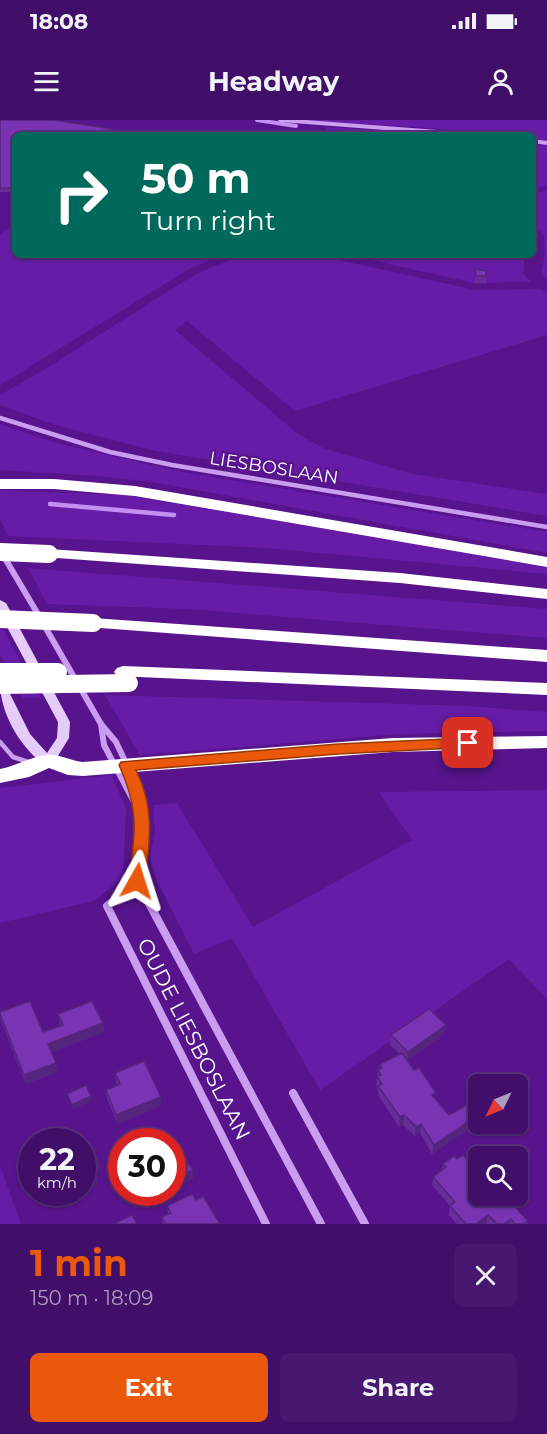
<!DOCTYPE html>
<meta charset="utf-8">
<style>
:root{--surface:#410f6a;--page:#481870;--text:#f1f3f6;--muted:#ae9cc1;--line:#5a2f7e;--accent:#ea580c}
body{margin:0;font-family:Montserrat,sans-serif;background:var(--page);color:var(--text);height:100vh;display:flex;flex-direction:column;font-size:22px;white-space:nowrap}
*{box-sizing:border-box;margin:0}
p{font-size:20px;color:var(--muted)}
.icon{flex:none;width:33px;height:33px;fill:none;stroke:currentColor;stroke-width:2;stroke-linecap:round;stroke-linejoin:round}
.map{position:relative;height:1104px;overflow:hidden}
.side{display:flex;flex-direction:column;background:var(--surface);flex:1}
.side>*{flex:none}
.hud{position:absolute;left:12px;top:12px;width:524px;height:126px;border-radius:9px;box-shadow:0 2px 4px #0004,0 0 0 2px var(--line);background:#00695c;color:#fff;overflow:hidden}
.needle{width:39px;rotate:227deg}
.fabs{position:absolute;left:468px;top:954px;display:grid;gap:12px}
.fabs a{display:grid;place-items:center;width:60px;height:60px;border-radius:9px;background:var(--surface);box-shadow:0 2px 4px #0004,0 0 0 2px var(--line);font-size:30px}
.speed{position:absolute;left:18px;top:1008px;display:flex;gap:12px;font-size:30px;font-weight:700;text-align:center}
.speed>*{display:grid;place-content:center;width:78px;height:78px;border-radius:50%;background:var(--surface);box-shadow:0 2px 4px #0004,0 0 0 2px var(--line);line-height:1}
.speed small{font-size:15px;font-weight:400}
.speed .limit{border:9px solid #d22;background:#fff;color:#111}
.pin{position:absolute;display:grid;place-items:center;width:51px;height:51px;color:#fff;margin:-26px;border-radius:12px;box-shadow:0 3px 9px #0006}
.me{position:absolute;width:66px;margin:-33px;rotate:6deg;stroke-linejoin:round;filter:drop-shadow(0 0 4px #0008)}
.turn{display:flex;align-items:center;gap:21px;height:126px;padding:0 30px;font-size:27px}
.turn .icon{width:78px;height:78px;stroke-width:2.5}
.turn b{display:block;font-size:42px;line-height:51px}
.round{display:grid;place-items:center;flex:none;width:63px;height:63px;border-radius:9px;background:var(--page)}
.overview{display:flex;align-items:center;justify-content:space-between;height:102px;padding:0 30px}
h1{font-size:36px;font-weight:700;line-height:45px;color:var(--accent)}
.button{display:flex;gap:12px;margin-top:auto;padding:12px 30px}
.button a{flex:1;height:69px;border-radius:9px;background:var(--accent);color:#fff;font-size:24px;font-weight:700;line-height:69px;text-align:center}
.button a+a{background:var(--page);color:var(--text)}
.status{display:flex;justify-content:space-between;align-items:center;height:42px;padding:0 30px;background:var(--surface);direction:ltr}
.status svg{height:16px;fill:currentColor}
header{display:flex;justify-content:space-between;align-items:center;height:78px;padding:0 30px;background:var(--surface);font-size:27px;font-weight:700}
.map>svg:first-child{display:block}
</style>
<div class="status"><b>18:08</b><svg viewBox="0 0 49 12"><path d="M0 12V9h3v3zM5 12V6h3v6zM10 12V3h3v9zM15 12V0h3v12zM26 1h20v11H26zM47 4h2v5h-2z"/></svg></div>
<header><svg class="icon" aria-label="menu" viewBox="0 0 24 24"><path d="M4 6h16M4 12h16M4 18h16"/></svg>Headway<svg class="icon" aria-label="person" viewBox="0 0 24 24"><circle cx="12" cy="8" r="4"/><path d="M4 21q1-7 8-7t8 7"/></svg></header>
<div class="map">
<svg width="547" height="1104" viewBox="0 0 547 1104">
<rect width="100%" height="100%" fill="#57148d"/>
<!-- green -->
<g fill="#671ca7">
<path d="M305,0H547V21L533,19L532,15Z"/>
<path d="M326,7L450,15H335L328,12Z"/>
<path d="M532,24L547,26V66L533,68Z"/>
<path d="M547,71V159L541,154L545,136L544,114L532,106L533,73Z"/>
<path d="M15,105V135H222L191,148L0,265V114Z"/>
<path d="M242,135H316L476,170L541,169L547,174V215L295,291L187,201L175,210L298,314L323,328L413,354L547,374V396L156,331L55,305L0,285V275L42,251L196,154Z"/>
<path d="M349,135H525L523,153L531,162L474,163Z"/>
<path d="M0,304L56,323L182,352L547,412V433L152,362L98,356L0,350Z"/>
<path d="M0,370L125,375L547,446V454L266,428L8,416L0,399Z"/>
<path d="M28,448L547,489V518L187,489L47,484Z"/>
<path d="M0,504L41,578H23L0,535Z"/>
<path d="M105,575L468,586L547,592V611L400,614L140,635Z"/>
<path d="M111,655L126,688L123,758L94,781L0,803V668Z"/>
<path d="M547,670V879L509,839L320,970L232,818L194,834L156,759L150,739L155,712L153,685L177,683L253,807L412,720L379,672Z"/>
<path d="M0,1046L21,1104H0Z"/>
</g>
<g fill="none" stroke-linecap="round" stroke-linejoin="round">
<!-- stream-far1 -->
<path stroke="#c48ff3" stroke-width="4" d="M257,0L296,6"/>
<!-- stream -->
<path stroke="#c48ff3" stroke-width="4.5" d="M50,384L174,395"/>
<!-- service -->
<path stroke="#ca9df0" stroke-width="4.5" d="M0,622L13,637L28,642"/>
<!-- minor-far3 -->
<g stroke="#ca9df0" stroke-width="4">
<path d="M280,0L477,15"/>
<path d="M532,21L547,23"/>
</g>
<!-- minor-far2 -->
<path stroke="#ca9df0" stroke-width="4.5" d="M0,298L110,332L172,345L547,407"/>
<!-- minor-far1 -->
<g stroke="#ca9df0" stroke-width="6">
<path d="M3,435L39,496"/>
<path d="M44,505L101,604L116,622L139,671L142,715"/>
<path d="M101,604L104,625L140,693"/>
</g>
<!-- minor -->
<g stroke="#ca9df0" stroke-width="8">
<path d="M142,714L137,761L321,1104"/>
<path d="M137,761L107,786L266,1104"/>
<path d="M293,973L365,1104"/>
</g>
<!-- secondary -->
<path fill="#e6ccfb" fill-rule="evenodd" d="M0,480L6,483L70,602L69,618L53,644H43C19,625 0,593 0,562L6,566L30,614L47,633L57,618L58,602L0,494Z"/>
<!-- motorway -->
<g fill="#fff" fill-rule="evenodd">
<path d="M0,359H54L135,366L547,437V447L135,376L54,369H0Z"/>
<path d="M49,429L400,453L547,469V479L400,463L43,437L41,434L43,431Z"/>
<path d="M93,498L547,530V542L87,507L84,503Z"/>
<path d="M123,546L547,563V575L117,556L114,552L117,548Z"/>
<path d="M547,616V628L393,632L83,656L68,655L49,648L29,657L0,663V649C16,646 30,637 46,635C57,633 71,641 83,642L393,618Z"/>
</g>
<!-- motorway-bridge -->
<g stroke="#fff" stroke-width="18">
<path d="M0,432L49,434"/>
<path d="M0,499L93,503"/>
<path d="M0,552H58"/>
<path d="M0,565L129,563"/>
</g>
</g>
<!-- wall -->
<g fill="#682d9a">
<path d="M0,0L112,12L15,15V72H0Z"/>
<path d="M475,149L486,156V164L475,163Z"/>
<path d="M0,892L43,912L60,906L58,894L103,903L104,912L52,932L57,952L26,964L1,901Z"/>
<path d="M444,914L408,940L435,979L449,995L478,986V1003L432,1034L420,1013L415,1016L403,1005L399,1007L378,975V968L376,965L378,950H379L380,944L400,934L390,925L391,915Z"/>
<path d="M115,953L161,986L118,1004L107,979L106,970L117,965L116,962Z"/>
<path d="M443,1044L505,1081L528,1101L527,1104H457L449,1095L450,1086L432,1065L433,1057L442,1050Z"/>
<path d="M129,1072H166L135,1088L129,1077Z"/>
<path d="M196,1080L220,1104H163L162,1097L168,1094L167,1086Z"/>
</g>
<!-- shaded-wall -->
<g fill="#55247d">
<path d="M103,903L104,912L50,933L48,924Z"/>
<path d="M446,905L444,914L407,941L408,932Z"/>
<path d="M56,943L57,952L26,964L24,955Z"/>
<path d="M91,976L92,981L73,989L72,985Z"/>
<path d="M161,977V986L118,1004L116,995Z"/>
<path d="M404,995L403,1005L399,1007L400,997Z"/>
<path d="M478,995V1003L432,1034L434,1025Z"/>
<path d="M421,1004L420,1013L415,1016L416,1007Z"/>
<path d="M99,1045V1050L93,1053L92,1048Z"/>
<path d="M193,1050V1059L172,1070V1060Z"/>
<path d="M97,1060L98,1065L82,1072V1067Z"/>
<path d="M147,1072H166L135,1088L134,1079Z"/>
<path d="M488,1095L486,1104H476Z"/>
<path d="M511,1099L509,1104H504Z"/>
</g>
<!-- building -->
<g fill="#7934b3" stroke="#55247d" stroke-width="1.5">
<path d="M0,0H54L112,9L107,15H15V68H0Z"/>
<path d="M475,149L486,151V156H476Z"/>
<path d="M30,881L43,912L63,905L58,894L92,881L103,903L48,924L56,943L24,955L0,894V892Z"/>
<path d="M429,889L446,905L408,932L391,915Z"/>
<path d="M402,933L414,950L419,948L436,973L432,975L449,995L474,981L478,986V995L434,1025L421,1004L416,1007L404,995L400,997L378,966L382,964L377,956L381,955L378,950L382,948L380,944Z"/>
<path d="M144,941L161,977L116,995L106,970L120,964L115,953Z"/>
<path d="M86,965L91,976L72,985L67,974Z"/>
<path d="M173,1019L193,1050L172,1060V1022H168Z"/>
<path d="M93,1033L99,1045L92,1048L97,1060L82,1067V1037Z"/>
<path d="M463,1035L478,1052V1076H499L505,1081L508,1079L528,1101L523,1104H515L511,1099L504,1104H497L488,1095L476,1104H466L450,1086L455,1082L433,1057L446,1047L443,1044L454,1036L457,1039Z"/>
<path d="M130,1072H147L134,1079Z"/>
<path d="M192,1074L196,1080L203,1076L220,1104H166L162,1097L171,1093L167,1086Z"/>
<path d="M132,1095L137,1104H113Z"/>
</g>
<!-- route -->
<path fill="#ea580c" stroke="#983908" stroke-width="1.5" d="M468,618L475,623L473,627L338,634L136,650C155,689 150,719 145,761L137,767L129,761C135,713 140,691 119,645L121,642L338,624Z"/>
<g text-anchor="middle" dominant-baseline="central" stroke-width="4.5" stroke-linejoin="round" paint-order="stroke">
<!-- street labels -->
<g font-size="18" fill="#fff" stroke="#57148d">
<text transform="translate(274 348) rotate(9)">LIESBOSLAAN</text>
</g>
<!-- near-street labels -->
<g font-size="21" fill="#fff" stroke="#57148d">
<text transform="translate(194 919) rotate(63)">OUDE LIESBOSLAAN</text>
</g>
</g>
</svg>
<div class="fabs">
<a><svg class="needle" viewBox="-14 -14 28 28"><path d="M0-13l5 13h-10z" fill="#e53935"/><path d="M0 13l5-13h-10z" fill="#ae9cc1"/></svg></a>
<a><svg class="icon" aria-label="search" viewBox="0 0 24 24"><circle cx="10" cy="10" r="6"/><path d="M15 15l6 6"/></svg></a>
</div>
<div class="speed"><div>22<small>km/h</small></div><div class="limit">30</div></div>
<div class="pin" style="left:468px;top:623px;background:#d93025"><svg class="icon" aria-label="arrive" viewBox="0 0 24 24"><path d="M6 21V4h12l-3 4 3 4H6"/></svg></div>
<svg class="me" style="left:137px;top:761px" viewBox="-20 -20 40 40"><path d="M0-17L14 15 0 8-14 15z" fill="#ea580c" stroke="#fff" stroke-width="4"/></svg>
<div class="hud">
<div class="turn"><svg class="icon" aria-label="right" viewBox="0 0 24 24"><path d="M7 20v-9h11M14 6l5 5-5 5"/></svg><div><b>50 m</b>Turn right</div></div>
</div>
</div>
<section class="side">
<div class="overview"><div><h1>1 min</h1><p>150 m · 18:09</p></div><a class="round"><svg class="icon" aria-label="close" viewBox="0 0 24 24"><path d="M6 6l12 12M18 6L6 18"/></svg></a></div>
<div class="button"><a>Exit</a><a>Share</a></div>
</section>
